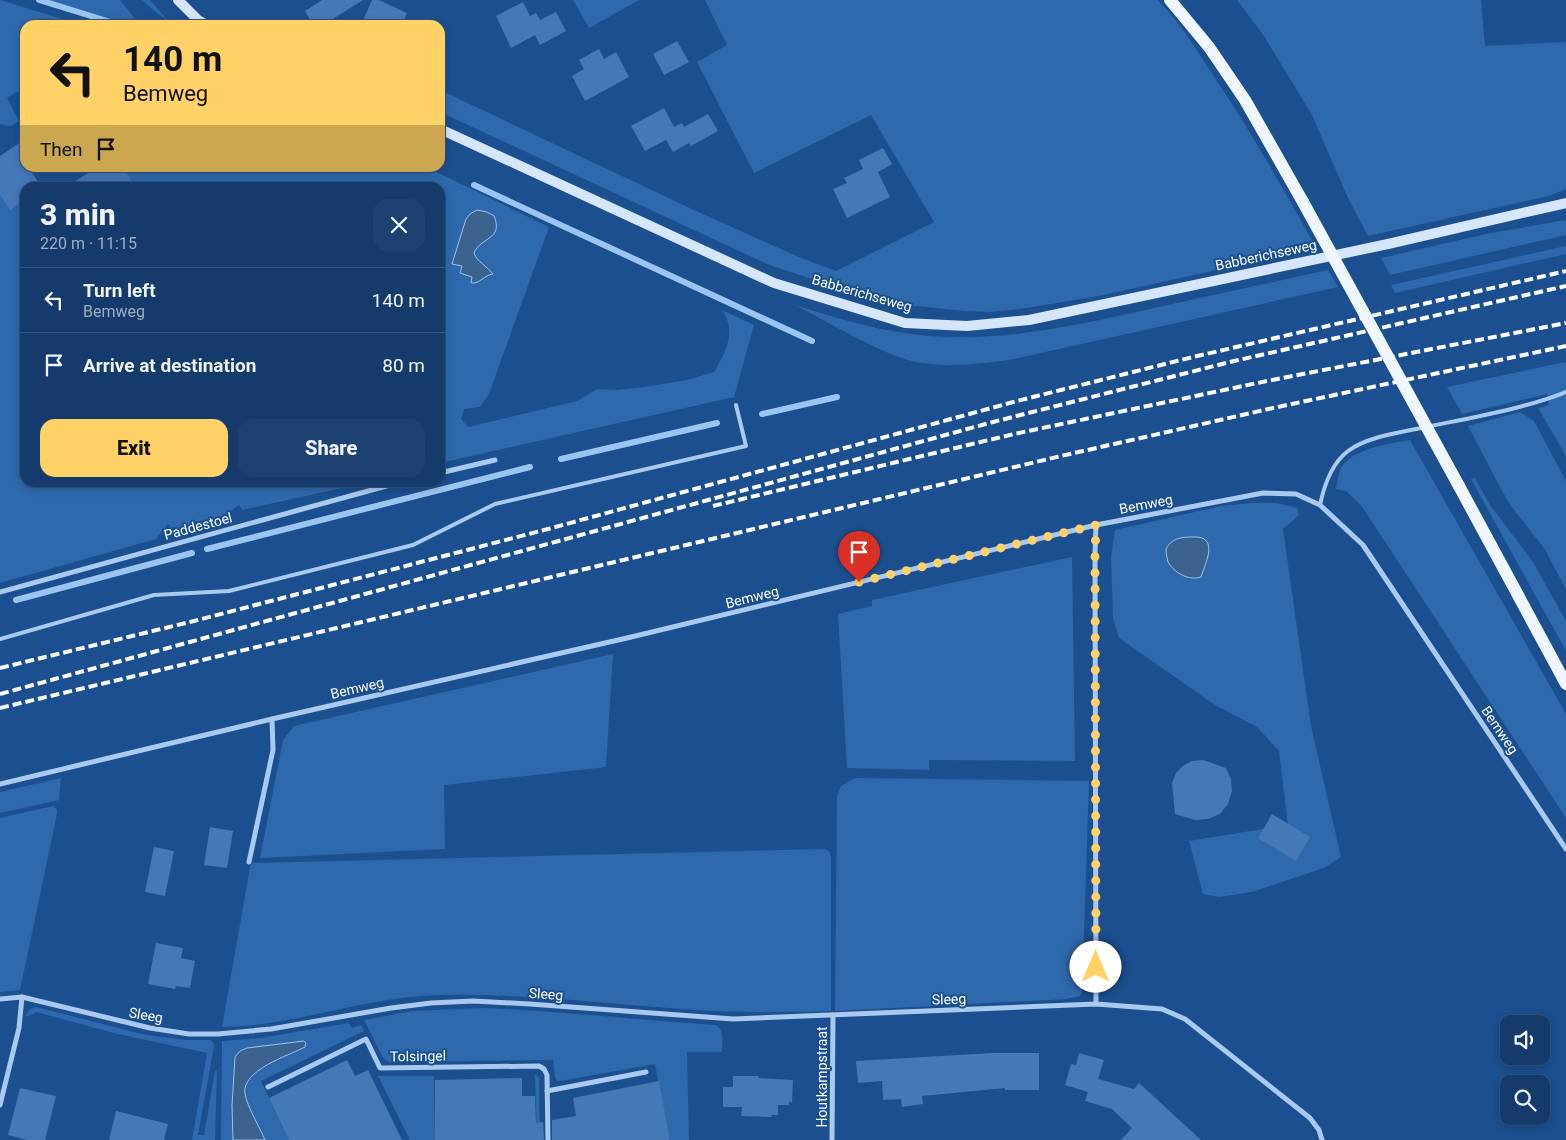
<!DOCTYPE html>
<meta charset="utf-8">
<style>
:root{--surface:#143b6b;--page:#1d4271;--text:#f1f3f6;--muted:#9dadc1;--line:#33557e;--accent:#ffd166}
body{margin:0;font-family:Roboto,sans-serif;background:var(--page);color:var(--text);height:100vh;display:flex;flex-direction:column;font-size:19px;white-space:nowrap}
*{box-sizing:border-box;margin:0}
p{font-size:16px;color:var(--muted)}
.icon{flex:none;width:28px;height:28px;fill:none;stroke:currentColor;stroke-width:2;stroke-linecap:round;stroke-linejoin:round}
.map{position:relative;flex:1;overflow:hidden}
.sheet{position:absolute;left:20px;top:182px;width:425px;height:305px;display:flex;flex-direction:column;background:var(--surface);border-radius:15px;box-shadow:0 2px 8px #0003,0 0 0 1px var(--line)}
.sheet>*{flex:none}
.guide{position:absolute;left:20px;top:20px;width:425px;height:152px;border-radius:15px;box-shadow:0 2px 8px #0003,0 0 0 1px var(--line);background:#ffd166;color:#111;overflow:hidden}
.fabs{position:absolute;left:1500px;top:1015px;display:grid;gap:10px}
.fabs a{display:grid;place-items:center;width:50px;height:50px;border-radius:10px;background:var(--surface);box-shadow:0 2px 8px #0003,0 0 0 1px var(--line);font-size:25px}
.pin{position:absolute;display:grid;place-items:center;width:42px;height:42px;color:#fff;margin:-51px -21px;border-radius:50% 50% 50% 0;rotate:-45deg;box-shadow:0 0 5px #0007}
.pin .icon{rotate:45deg}
.me{position:absolute;width:55px;margin:-28px;rotate:0deg;stroke-linejoin:round;filter:drop-shadow(0 0 4px #0008)}
.turn{display:flex;align-items:center;gap:18px;height:105px;padding:0 20px;font-size:22px}
.turn .icon{width:65px;height:65px;stroke-width:2.5}
.turn b{display:block;font-size:35px;line-height:42px}
.then{display:flex;align-items:center;height:48px;padding:0 20px;background:#0003;gap:10px;font-size:19px}
.round{display:grid;place-items:center;flex:none;width:52px;height:52px;border-radius:15px;background:var(--page)}
.headline{display:flex;align-items:center;justify-content:space-between;height:85px;padding:0 20px}
h1{font-size:30px;font-weight:800;line-height:38px}
.cta{display:flex;gap:10px;margin-top:auto;padding:10px 20px}
.cta a{flex:1;height:58px;border-radius:15px;background:var(--accent);color:#111;font-size:20px;font-weight:800;line-height:58px;text-align:center}
.cta a+a{background:var(--page);color:var(--text)}
ul{padding:0;list-style:none}
li{display:flex;align-items:center;gap:15px;height:65px;padding:0 20px;border-top:1px solid var(--line)}
li div{flex:1}
li b{display:block;font-size:19px}
li em{font-style:normal}
.map>svg:first-child{display:block}
</style>
<div class="map">
<svg width="1566" height="1140" viewBox="0 0 1566 1140">
<rect width="100%" height="100%" fill="#1b4f8f"/>
<!-- green -->
<g fill="#2e69ad">
<path d="M0,0L82,25H25V93L22,89L7,98L19,121L11,126L0,124Z"/>
<path d="M41,0H120L140,25H119Z"/>
<path d="M142,0H150L168,21L152,9Z"/>
<path d="M573,0H639L589,28Z"/>
<path d="M705,0H1158C1183,26 1201,57 1221,87C1255,139 1286,193 1316,248L1099,296L1020,309L990,312L964,311L898,304L859,295L767,264L440,112V90L694,210L801,258L836,271L934,222L871,115L754,173L697,62L727,45Z"/>
<path d="M1237,0H1481L1485,46L1566,42V189L1549,196L1368,236L1348,198L1312,115L1264,36Z"/>
<path d="M96,168H428L549,227L489,394L480,407L464,409L461,419L468,427L577,401L597,389L617,390L644,387L687,380L714,372C726,352 737,331 722,310L754,325L734,397L440,463V188H65Z"/>
<path d="M0,195L10,210L25,201V482L365,483L242,510L239,505L229,512L225,520L188,529L170,527L168,524L156,539L0,583Z"/>
<path d="M1566,220V235L1390,275L1381,258L1486,234Z"/>
<path d="M1566,246V254L1395,293L1391,285Z"/>
<path d="M1328,270L1338,287L1014,359C985,364 938,369 908,360C872,349 830,323 795,305C839,319 883,332 928,336C1003,342 1078,325 1150,309C1209,296 1269,283 1328,270Z"/>
<path d="M1566,362V456L1538,408L1549,405L1547,394L1462,414L1447,387Z"/>
<path d="M1520,412L1534,421L1566,481V589L1544,548L1511,506L1501,489L1468,426Z"/>
<path d="M1410,440L1566,714V818L1361,505L1346,491L1336,489C1337,483 1338,475 1340,470C1351,448 1389,444 1410,440Z"/>
<path d="M1475,478L1490,505L1533,562L1566,621V651L1471,479Z"/>
<path d="M1251,503H1277L1297,508L1299,515L1283,529L1311,726L1341,857L1324,868L1252,892L1219,897L1203,894L1189,841L1288,825L1279,751L1257,727L1215,705L1119,638L1113,618L1111,556L1115,530L1221,506Z"/>
<path d="M1072,557L1075,761L929,760V770L847,768L838,614L872,606V600Z"/>
<path d="M613,654L606,767L444,785L445,849L260,858L283,740L294,726Z"/>
<path d="M61,778L59,800L0,813V792Z"/>
<path d="M855,778L1089,781L1082,993L1080,996L1067,999L835,1011L837,797L841,786Z"/>
<path d="M53,806L57,809V814L20,990L0,992V818Z"/>
<path d="M825,849L829,851L831,857V1011C791,1012 753,1013 714,1011C622,1006 531,993 438,995C365,997 295,1026 222,1027L250,867L253,863Z"/>
<path d="M36,1007L146,1035L186,1040H210L213,1042L214,1046L198,1135H204L215,1071H217L215,1140H192L207,1053L118,1034L36,1012L26,1017C27,1011 30,1009 36,1007Z"/>
<path d="M482,1008C561,1011 638,1020 716,1025C725,1032 722,1042 722,1052H687L689,1140H670L655,1064L560,1081H557L555,1077L553,1060L388,1062L383,1058L364,1020L413,1011Z"/>
<path d="M349,1023L352,1028L361,1025L364,1031L261,1081L289,1140H221L222,1041L261,1038Z"/>
<path d="M535,1074L539,1078L540,1140H537Z"/>
<path d="M378,1076H434L435,1140H410Z"/>
</g>
<!-- water -->
<g fill="#3c6290" stroke="#9cc4f0">
<path d="M477,210L487,212L494,216C504,240 480,237 474,253C477,262 487,266 493,274C484,275 480,284 471,283L472,277L460,273L462,266L452,264L466,219L470,214Z"/>
<path d="M1198,537C1218,540 1205,564 1201,577C1189,581 1174,573 1168,562C1167,558 1166,553 1166,549C1173,536 1185,537 1198,537Z"/>
<path d="M304,1041L306,1043L305,1047C288,1056 241,1070 245,1094C247,1106 260,1128 265,1140H233L232,1106L235,1057L240,1051L247,1048Z"/>
</g>
<g fill="none" stroke-linecap="round" stroke-linejoin="round">
<!-- stream -->
<g stroke="#9cc4f0" stroke-width="6">
<path d="M39,0L120,25"/>
<path d="M474,185L812,341"/>
<path d="M762,414L837,397"/>
<path d="M561,459L717,423"/>
<path d="M207,549L530,467"/>
<path d="M16,600L192,553"/>
</g>
</g>
<!-- building -->
<g fill="#4478b7">
<path d="M322,0H363L323,25H313L305,11Z"/>
<path d="M372,0H379L407,13L402,25H361Z"/>
<path d="M523,2L530,16L536,13L540,20L556,12L566,31L540,45L535,35L511,48L496,16Z"/>
<path d="M677,41L689,62L664,75L653,54Z"/>
<path d="M599,49L604,59L616,52L629,77L585,101L572,76L584,69L579,60Z"/>
<path d="M664,108L674,127L682,123L684,127L708,114L718,131L691,146L689,143L673,152L666,140L645,151L631,126Z"/>
<path d="M25,139V168H29L42,188H25V201L10,210L0,195V156Z"/>
<path d="M883,148L892,164L878,172L890,197L847,218L833,189L847,183L844,178L863,169L859,160Z"/>
<path d="M96,168H123L136,188H65Z"/>
<path d="M1203,760L1226,768L1231,779L1232,791L1228,804L1220,814L1208,819L1195,820L1175,814L1172,783L1176,773L1183,766L1192,761Z"/>
<path d="M1272,814L1310,837L1296,861L1258,838Z"/>
<path d="M210,827L233,831L227,868L204,865Z"/>
<path d="M154,847L174,851L165,896L145,892Z"/>
<path d="M156,943L183,948L181,958L195,961L190,988L176,986L175,989L148,984Z"/>
<path d="M992,1053H1039V1090H1005V1088L922,1096L923,1104L902,1107L901,1099L883,1100L882,1081L858,1083L856,1061Z"/>
<path d="M1079,1053L1104,1060L1098,1079L1134,1089L1139,1083L1201,1140H1121L1132,1128L1112,1109L1085,1101L1088,1092L1065,1085L1071,1064L1076,1065Z"/>
<path d="M347,1060L355,1076L368,1070L402,1140H289L269,1098Z"/>
<path d="M733,1076H759L758,1078L793,1080L792,1102H789V1105H778V1115H771L772,1117L741,1116L742,1107H723V1087H733Z"/>
<path d="M522,1078V1096H535L536,1123L543,1122L544,1140H435V1080Z"/>
<path d="M659,1081L670,1140H552V1120L576,1116L573,1098Z"/>
<path d="M20,1088L56,1096L45,1140H27L8,1135Z"/>
<path d="M116,1111L168,1124L164,1140H109Z"/>
</g>
<g fill="none" stroke-linecap="round" stroke-linejoin="round">
<!-- lane -->
<g stroke="#a9c9ee" stroke-width="4">
<path d="M1320,505C1324,486 1332,463 1348,451C1367,437 1397,433 1421,428C1469,418 1520,410 1566,392"/>
<path d="M0,639L154,595L229,591L413,545L495,504L746,446L736,405"/>
</g>
<!-- street -->
<g stroke="#a9c9ee" stroke-width="5">
<path d="M440,473L495,460"/>
<path d="M1096,525L1095,554L1096,1004"/>
<path d="M0,592L401,482"/>
<path d="M0,784L272,719L627,638L1096,525L1263,493L1296,494L1320,505L1363,545L1566,849"/>
<path d="M249,862L273,750L272,719"/>
<path d="M0,999L22,997L150,1028L189,1034H218L271,1029L391,1008L431,1003L473,1001L530,1004L733,1019L1096,1004L1162,1009L1185,1019L1310,1118L1319,1130L1322,1140"/>
<path d="M268,1087L366,1039L380,1068L539,1066L544,1069L547,1075L548,1140"/>
<path d="M547,1091L646,1072"/>
<path d="M0,1105L19,1028L22,997"/>
<path d="M832,1140L833,1015"/>
</g>
<!-- secondary -->
<g stroke="#d6e6fa" stroke-width="10">
<path d="M178,0L198,20L207,25"/>
<path d="M440,129L774,283L905,323L967,326L1029,320L1388,244L1566,203"/>
</g>
<!-- primary -->
<g stroke="#f0f6ff" stroke-width="12">
<path d="M1170,0L1209,47L1245,100L1303,202"/>
<path d="M1459,486L1566,684"/>
</g>
<!-- rail -->
<g stroke="#fff" stroke-width="4" stroke-dasharray="9 4" stroke-linecap="butt">
<path d="M713,506L1014,434L1267,381L1566,323"/>
<path d="M0,668L194,621L548,529L1017,401L1193,357L1566,271"/>
<path d="M0,694L993,422L1230,362L1566,286"/>
<path d="M0,708L1061,456L1273,408L1566,346"/>
</g>
<!-- primary-bridge -->
<path stroke="#f0f6ff" stroke-width="12" d="M1303,202L1459,486"/>
</g>
<g fill="none" stroke-linecap="round" stroke-linejoin="round">
<!-- route -->
<path stroke="#ffd166" stroke-width="9" stroke-dasharray="0 16.2" d="M859,582L1096,525L1095,554L1096,967"/>
</g>
<g text-anchor="middle" dominant-baseline="central" stroke-width="4" stroke-linejoin="round" paint-order="stroke">
<!-- street labels -->
<g font-size="14" fill="#fff" stroke="#1b4f8f">
<text transform="translate(1266 255) rotate(-12)">Babberichseweg</text>
<text transform="translate(862 293) rotate(16)">Babberichseweg</text>
<text transform="translate(1146 504) rotate(-11)">Bemweg</text>
<text transform="translate(198 526) rotate(-15)">Paddestoel</text>
<text transform="translate(752 597) rotate(-14)">Bemweg</text>
<text transform="translate(357 688) rotate(-13)">Bemweg</text>
<text transform="translate(1500 730) rotate(56)">Bemweg</text>
<text transform="translate(546 994) rotate(4)">Sleeg</text>
<text transform="translate(949 999) rotate(-2)">Sleeg</text>
<text transform="translate(146 1015) rotate(10)">Sleeg</text>
<text transform="translate(418 1056) rotate(-1)">Tolsingel</text>
<text transform="translate(822 1077) rotate(-90)">Houtkampstraat</text>
</g>
</g>
</svg>
<div class="fabs">
<a><svg class="icon" aria-label="sound" viewBox="0 0 24 24"><path d="M4 9h4l5-4v14l-5-4H4zM17 9q2 3 0 6"/></svg></a>
<a><svg class="icon" aria-label="search" viewBox="0 0 24 24"><circle cx="10" cy="10" r="6"/><path d="M15 15l6 6"/></svg></a>
</div>
<div class="pin" style="left:859px;top:582px;background:#d93025"><svg class="icon" aria-label="arrive" viewBox="0 0 24 24"><path d="M6 21V4h12l-3 4 3 4H6"/></svg></div>
<svg class="me" style="left:1096px;top:967px" viewBox="-20 -20 40 40"><circle r="19" fill="#fff"/><path d="M0-13L10 11 0 6-10 11z" fill="#ffd166"/></svg>
<div class="guide">
<div class="turn"><svg class="icon" aria-label="left" viewBox="0 0 24 24"><path d="M17 20v-9H6M10 6l-5 5 5 5"/></svg><div><b>140 m</b>Bemweg</div></div>
<div class="then">Then<svg class="icon" aria-label="arrive" viewBox="0 0 24 24"><path d="M6 21V4h12l-3 4 3 4H6"/></svg></div>
</div>
<section class="sheet">
<div class="headline"><div><h1>3 min</h1><p>220 m · 11:15</p></div><a class="round"><svg class="icon" aria-label="close" viewBox="0 0 24 24"><path d="M6 6l12 12M18 6L6 18"/></svg></a></div>
<ul>
<li><svg class="icon" aria-label="left" viewBox="0 0 24 24"><path d="M17 20v-9H6M10 6l-5 5 5 5"/></svg><div><b>Turn left</b><p>Bemweg</p></div><em>140 m</em></li>
<li><svg class="icon" aria-label="arrive" viewBox="0 0 24 24"><path d="M6 21V4h12l-3 4 3 4H6"/></svg><div><b>Arrive at destination</b></div><em>80 m</em></li>
</ul>
<div class="cta"><a>Exit</a><a>Share</a></div>
</section>
</div>
